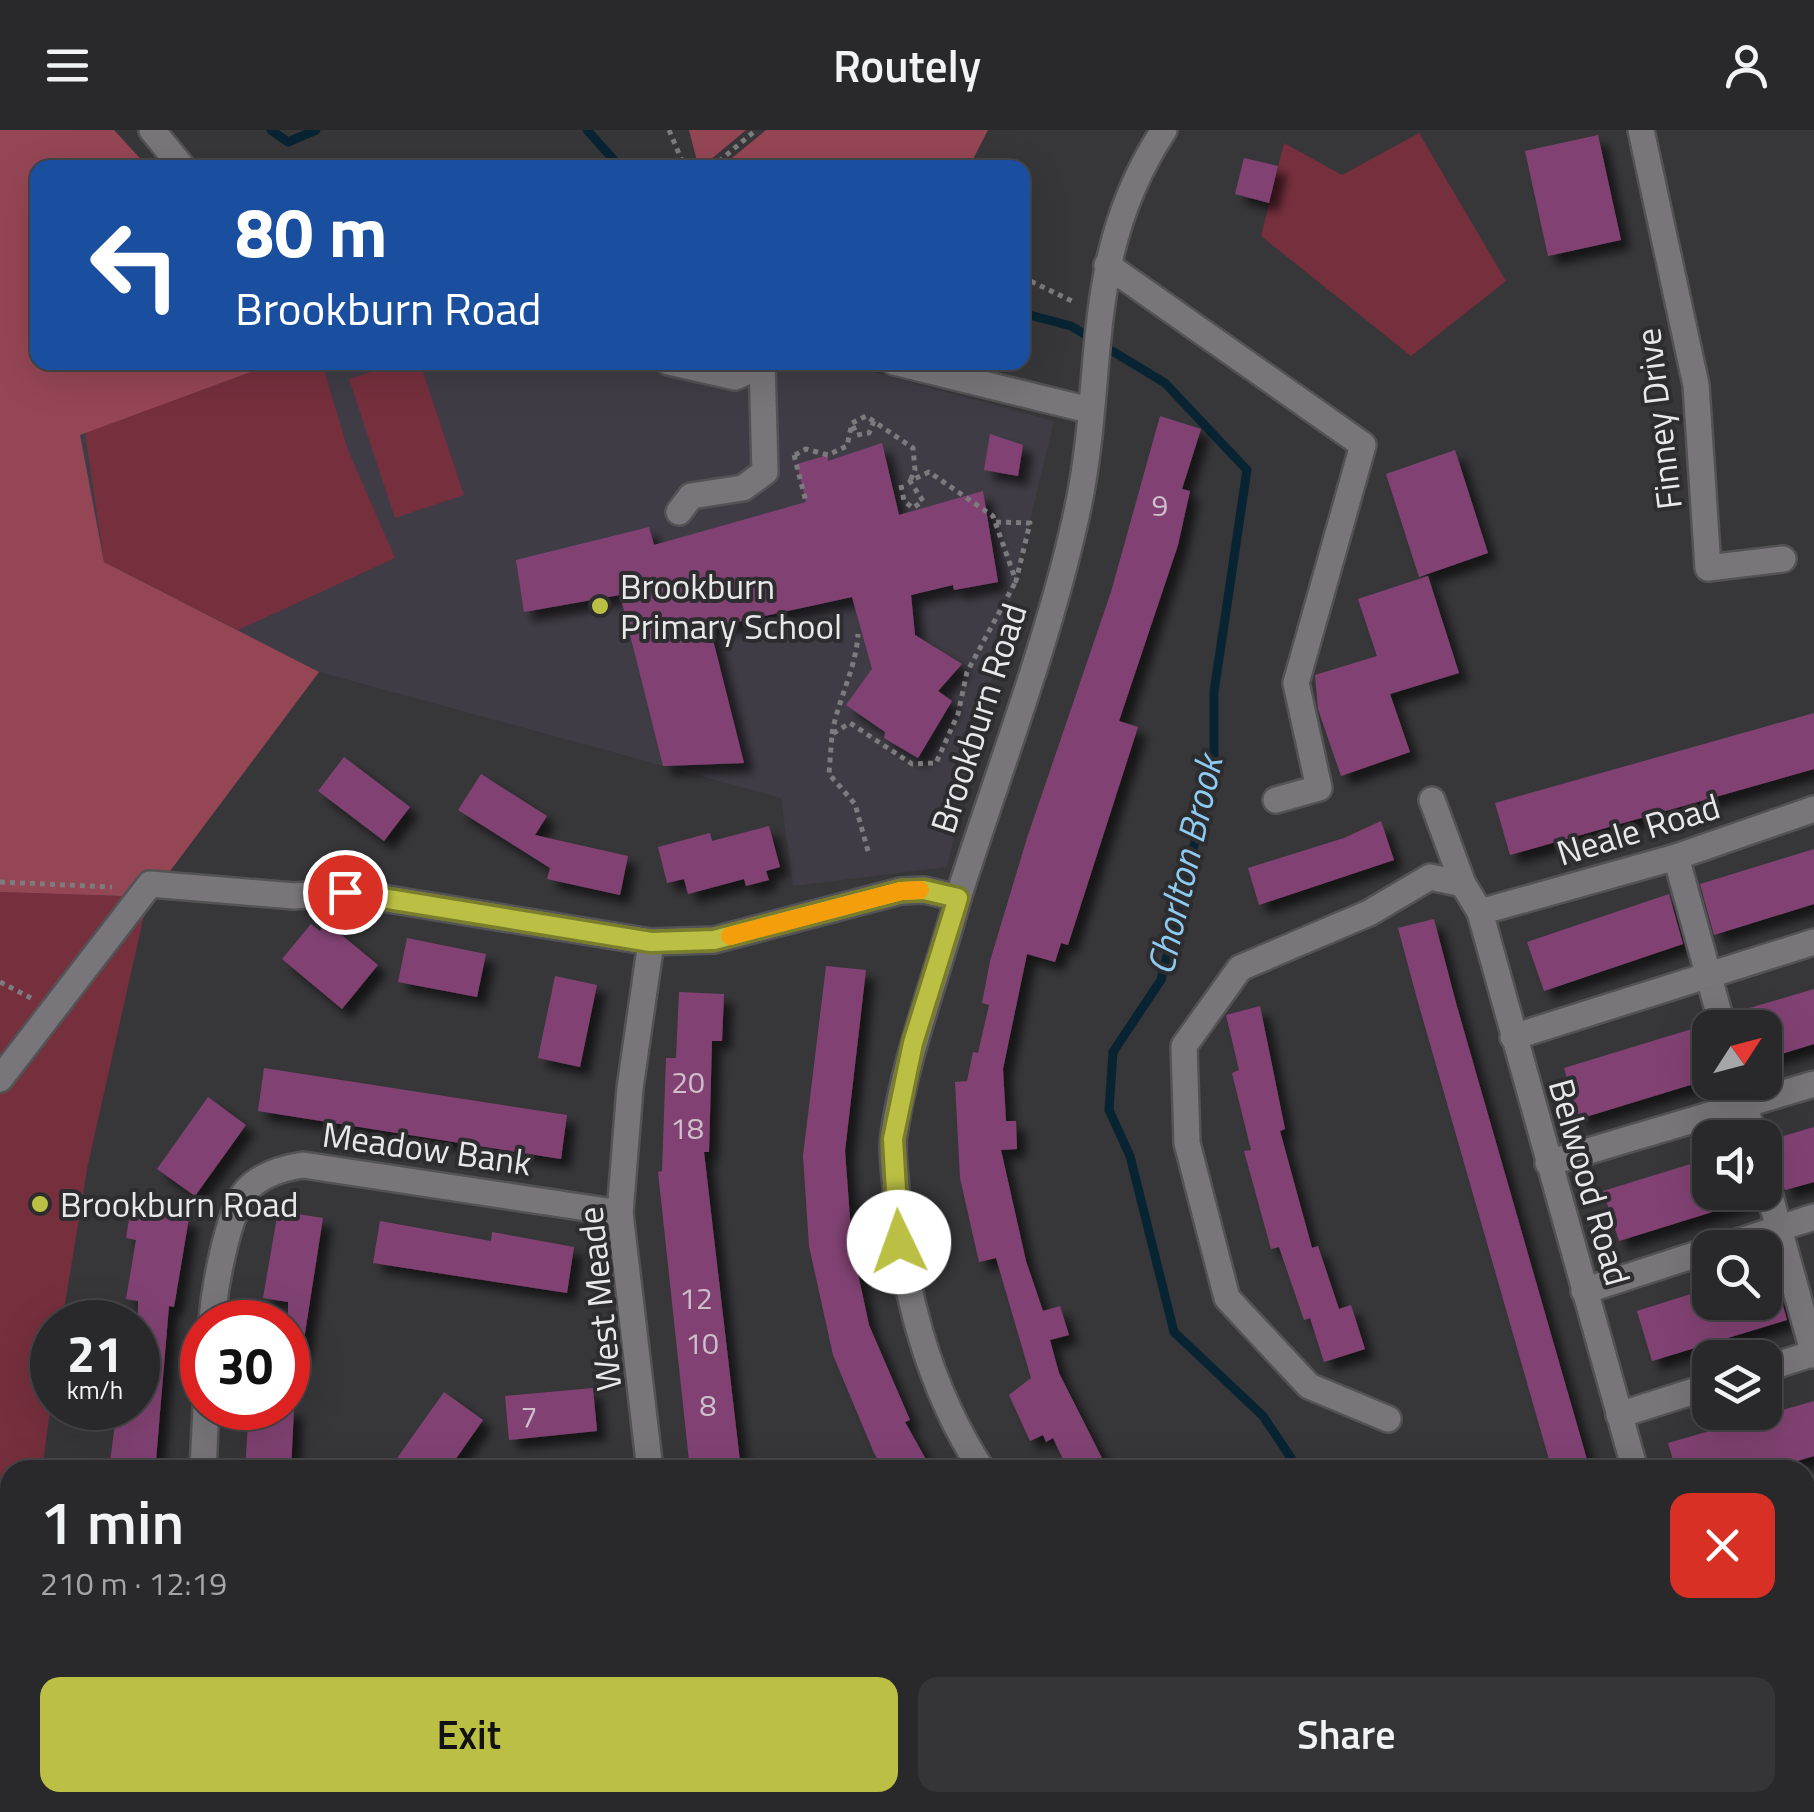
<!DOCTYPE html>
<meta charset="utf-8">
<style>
:root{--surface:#29282b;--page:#353437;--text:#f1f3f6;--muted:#a5a6a9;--line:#454447;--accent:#bbc044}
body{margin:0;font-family:"Titillium Web",sans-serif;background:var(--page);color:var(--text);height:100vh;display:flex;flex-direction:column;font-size:38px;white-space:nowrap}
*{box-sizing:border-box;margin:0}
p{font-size:32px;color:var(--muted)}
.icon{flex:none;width:55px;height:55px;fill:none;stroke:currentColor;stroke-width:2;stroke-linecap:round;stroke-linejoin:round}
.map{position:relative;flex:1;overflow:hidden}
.sheet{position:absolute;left:0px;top:1330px;width:1815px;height:352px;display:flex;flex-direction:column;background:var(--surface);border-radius:30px 30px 0 0;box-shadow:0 10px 40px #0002,0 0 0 2px var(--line)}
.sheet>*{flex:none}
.banner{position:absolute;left:30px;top:30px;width:1000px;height:210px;border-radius:20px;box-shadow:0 10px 40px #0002,0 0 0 2px var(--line);background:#1a4fa0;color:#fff;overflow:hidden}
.needle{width:65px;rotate:54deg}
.buttons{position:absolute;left:1692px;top:880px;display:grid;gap:20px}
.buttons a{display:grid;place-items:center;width:90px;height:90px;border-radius:20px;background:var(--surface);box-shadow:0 10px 40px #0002,0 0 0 2px var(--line);font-size:50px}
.speed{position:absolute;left:30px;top:1170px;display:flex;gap:20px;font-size:50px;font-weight:700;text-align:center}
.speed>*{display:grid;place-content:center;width:130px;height:130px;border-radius:50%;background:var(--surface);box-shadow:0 10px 40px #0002,0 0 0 2px var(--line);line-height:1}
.speed small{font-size:25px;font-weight:400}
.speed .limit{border:15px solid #d22;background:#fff;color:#111}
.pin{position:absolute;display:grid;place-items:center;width:85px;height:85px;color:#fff;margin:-42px;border:5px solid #fff;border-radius:50%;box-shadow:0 2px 10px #0007}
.me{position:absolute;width:110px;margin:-55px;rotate:357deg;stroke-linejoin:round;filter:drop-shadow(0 0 8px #0008)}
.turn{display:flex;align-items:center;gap:35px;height:210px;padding:0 40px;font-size:45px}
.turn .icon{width:130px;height:130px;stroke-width:2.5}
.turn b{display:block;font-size:70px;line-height:85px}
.round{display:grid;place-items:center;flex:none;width:105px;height:105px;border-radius:20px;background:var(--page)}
.head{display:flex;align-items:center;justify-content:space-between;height:170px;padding:0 40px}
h1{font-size:60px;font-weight:600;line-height:75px}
.action{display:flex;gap:20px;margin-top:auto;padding:20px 40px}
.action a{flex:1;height:115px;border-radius:20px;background:var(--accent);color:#111;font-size:40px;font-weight:600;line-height:115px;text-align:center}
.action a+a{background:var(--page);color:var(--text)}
header{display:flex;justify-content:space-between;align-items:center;height:130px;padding:0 40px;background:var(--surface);font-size:45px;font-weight:600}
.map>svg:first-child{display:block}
</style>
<header><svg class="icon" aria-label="menu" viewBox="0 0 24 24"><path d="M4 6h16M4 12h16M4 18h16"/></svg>Routely<svg class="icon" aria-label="person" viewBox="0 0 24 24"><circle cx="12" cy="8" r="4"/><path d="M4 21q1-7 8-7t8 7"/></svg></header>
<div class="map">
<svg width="1814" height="1682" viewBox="0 0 1814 1682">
<defs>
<filter id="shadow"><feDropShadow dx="9" dy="9" stdDeviation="5" flood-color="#0009"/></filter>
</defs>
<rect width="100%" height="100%" fill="#373639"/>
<!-- built -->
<path fill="#3f3c45" d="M275,232L839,233L1054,291L947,737L793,756L781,668L319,542L104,432L79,305Z"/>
<!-- green -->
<g fill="#762f3d">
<path d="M1419,3L1506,151L1411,226L1261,106L1284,13L1342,45Z"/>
<path d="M275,233H322L348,320L395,428L238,500L104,432L85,302Z"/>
<path d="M399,233H420L464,365L395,388L349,249Z"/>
<path d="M0,762L121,766L147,772L88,1034L62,1192H52V1266L42,1340H10V1446L0,1448Z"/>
<path d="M731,1673H888L895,1682H724Z"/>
</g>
<!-- forest -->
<g fill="#954655">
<path d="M0,0H114L148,37L38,38V232L275,233L80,305L104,432L319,542L147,772L121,766L0,762Z"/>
<path d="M689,0H746L703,36L698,35Z"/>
<path d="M766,0H988L969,37H721Z"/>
</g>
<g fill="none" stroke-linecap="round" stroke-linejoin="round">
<!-- stream -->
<g stroke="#082432" stroke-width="9">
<path d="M271,0L288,12L316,0"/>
<path d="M587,0L621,38"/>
<path d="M1022,183L1071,196L1165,253L1247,340L1214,562V634L1161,850L1113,922L1109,980L1130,1026L1174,1202L1263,1286L1299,1340"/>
<path d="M1404,1672L1419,1682"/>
</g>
</g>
<!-- building -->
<g fill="#814373" filter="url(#shadow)">
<path d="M1598,5L1621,110L1548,126L1525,21Z"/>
<path d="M1244,28L1278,36L1269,73L1235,64Z"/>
<path d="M1160,286L1201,299L1182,359L1190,361L1178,415L1119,591L1138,597L1068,815L1061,813L1055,832L1027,824L1003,939L1006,991H1016L1017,1019L1001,1020L1026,1131L1043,1181L1060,1176L1069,1205L1050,1210L1059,1243L1108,1340H1068L1053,1308L1046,1312L1043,1305L1030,1311L1009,1265L1031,1248L996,1128L979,1132L960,1048L955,952L967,951L973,922L978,923L989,875L982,873L990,831L1027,708L1111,462Z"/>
<path d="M990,304L1023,315L1018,346L984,340Z"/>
<path d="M882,313L899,385L983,361L998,452L954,460L953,455L911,465L915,505L962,534L938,561L952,571L918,628L884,608L885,602L846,575L872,539L852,467L710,498L744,633L663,636L620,465L524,482L516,430L649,397L654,415L806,372L797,334L828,325V331Z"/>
<path d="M1455,320L1488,423L1419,447L1386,344Z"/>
<path d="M1428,446L1459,543L1390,564L1410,622L1341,646L1318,579L1315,545L1377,526L1358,469Z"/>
<path d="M1814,583V639L1510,725L1495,673Z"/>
<path d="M344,627L410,677L384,711L318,661Z"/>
<path d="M481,644L547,686L535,705L628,726L620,765L547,749L550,738L458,680Z"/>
<path d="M1381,691L1394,730L1259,775L1248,738L1344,708Z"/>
<path d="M769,696L780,737L766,741L769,750L746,756L744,749L688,764L684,749L667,753L658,717L710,703L712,711Z"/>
<path d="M1814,719V774L1714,805L1700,754Z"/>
<path d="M1669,764L1683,814L1544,861L1527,812Z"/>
<path d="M1434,789L1456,873L1590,1340H1552L1416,865L1398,798Z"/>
<path d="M326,792L378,835L342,879L282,829L311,794L320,801Z"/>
<path d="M407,808L486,824L477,867L398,852Z"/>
<path d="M826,836L866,840L845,1021L852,1115L869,1195L910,1290L905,1292L932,1340H884L874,1323L833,1225L809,1116L803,1026Z"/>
<path d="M555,846L597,855L580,937L538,928Z"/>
<path d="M1814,859V914L1765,929V898H1739L1736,882Z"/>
<path d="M679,862L724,864L722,911H712L709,1022H704L741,1340H690L658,1042L662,1041L666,928H676Z"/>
<path d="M1260,876L1285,999L1280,1001L1312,1118L1318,1116L1339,1179L1351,1175L1365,1219L1324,1232L1310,1188L1304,1190L1279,1117L1271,1119L1244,1021L1251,1020L1232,943L1239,940L1226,885Z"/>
<path d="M1705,895L1710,907V949L1579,989L1564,938Z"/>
<path d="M264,938L567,985L561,1029L258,981Z"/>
<path d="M208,967L246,995L195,1066L157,1039Z"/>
<path d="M1814,997V1052L1785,1060L1777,1037L1765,1032V1020L1770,1010Z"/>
<path d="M1710,1028V1062H1752L1754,1069L1619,1111L1603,1061Z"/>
<path d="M131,1078L189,1088L174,1177L169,1176L156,1330H152L151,1340H109L117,1278H138V1171L126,1169L136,1110L126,1108Z"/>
<path d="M278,1081L323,1088L302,1222L288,1221V1172L263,1168Z"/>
<path d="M380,1091L491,1111L492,1102L574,1117L567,1163L373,1133Z"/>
<path d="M1773,1139L1787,1190L1652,1231L1637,1181L1710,1158V1172H1765V1142Z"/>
<path d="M593,1258L597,1301L509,1310L505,1266Z"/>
<path d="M444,1262L483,1290L448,1340H408L395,1331Z"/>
<path d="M1814,1271V1326L1767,1340H1676L1668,1313Z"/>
<path d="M249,1278H294L291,1340H245Z"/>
</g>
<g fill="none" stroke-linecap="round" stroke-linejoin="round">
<!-- minor casing -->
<g stroke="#535355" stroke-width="30">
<g id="minor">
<path d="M152,0L183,38"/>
<path d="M1641,0L1696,255L1708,438L1783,429"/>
<path d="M1107,135L1363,315L1296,553L1319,658L1276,670"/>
<path d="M669,232L735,247L760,236"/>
<path d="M894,232L1089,280"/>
<path d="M679,382L691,366L743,358L765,342L762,232"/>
<path d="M1432,670L1463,754"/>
<path d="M1676,727L1723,898"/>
<path d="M958,768C937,847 906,923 894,1004C891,1021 895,1041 896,1058C901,1156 928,1257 982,1340"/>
<path d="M1480,782L1676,727L1814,679"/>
<path d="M1513,907L1814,812"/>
<path d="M0,949L150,754L294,766L345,762L651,812L714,810L901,761L924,760L958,768C998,642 1049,511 1077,382C1107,243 1080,128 1164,0"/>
<path d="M1738,952L1754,1008"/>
<path d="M1548,1033L1814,954"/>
<path d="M1765,1048L1814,1225"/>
<path d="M1719,1118L1814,1087"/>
<path d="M1584,1161L1710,1120"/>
<path d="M212,1192C214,1161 227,1085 246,1061C260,1045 283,1038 303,1035L620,1083"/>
<path d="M1765,1239L1814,1223"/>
<path d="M1619,1285L1710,1256"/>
<path d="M1388,1289L1309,1256L1227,1168L1187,1013L1184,916L1240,838L1369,783L1430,747L1463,754L1480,782L1635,1340"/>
<path d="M203,1340L206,1278"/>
<path d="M650,1340L620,1083L630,958L651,812"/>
<path d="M1805,1365L1814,1362"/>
<path d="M1805,1505L1814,1502"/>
<path d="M223,1672L225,1682"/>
<path d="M385,1672L386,1682"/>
<path d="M906,1672L911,1682"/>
<path d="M997,1672L1031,1682"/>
<path d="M1145,1672L1148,1682"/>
<path d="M1730,1672L1733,1682"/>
<path d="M261,1682L326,1672"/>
<path d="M706,1682L710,1672"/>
</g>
</g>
<!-- path -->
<g stroke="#7c7b7e" stroke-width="5" stroke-dasharray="5 5" stroke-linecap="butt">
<path d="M669,0L685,38"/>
<path d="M711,38L756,0"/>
<path d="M1022,147L1074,172"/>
<path d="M853,296L857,305L869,303L874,291"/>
<path d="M794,325L806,372"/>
<path d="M795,325L806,319L828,325L847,316L852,293L866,286L913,318L915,340L910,351"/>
<path d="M901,355L904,371L913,378L923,371L910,351L929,342L993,386L1016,451L1030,393L995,392"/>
<path d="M832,604C838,569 856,539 858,504"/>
<path d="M868,721L855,674L829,644L832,604L850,593L912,634L936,633L958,584L967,542L1016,451"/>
<path d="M0,752L112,757"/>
<path d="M0,852L31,868"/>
</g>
<!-- minor -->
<use href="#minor" stroke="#78767a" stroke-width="25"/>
</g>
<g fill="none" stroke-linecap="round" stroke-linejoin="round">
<!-- route casing -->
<g stroke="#7a7d2c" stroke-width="25">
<path id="route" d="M345,762L651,812L714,810L901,761L924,760L958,768L913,913L893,1009L899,1112"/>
</g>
<!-- route -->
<use href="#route" stroke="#bbc044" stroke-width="18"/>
<!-- slow -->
<path stroke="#f59e0b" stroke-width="18" d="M730,806L901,761L920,760"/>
</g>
<!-- markers -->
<g fill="#bbc044" stroke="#2d2c2f" stroke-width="4">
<circle cx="600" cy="476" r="10"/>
<circle cx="40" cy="1074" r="10"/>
</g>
<g text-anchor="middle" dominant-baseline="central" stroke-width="8" stroke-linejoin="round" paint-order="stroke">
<!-- number labels -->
<g font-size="30" fill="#cebfcc">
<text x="1160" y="375">9</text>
<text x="688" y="952">20</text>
<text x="687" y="998">18</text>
<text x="696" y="1168">12</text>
<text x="702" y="1213">10</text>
<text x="708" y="1275">8</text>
<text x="529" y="1286">7</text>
</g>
<!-- street labels -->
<g font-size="35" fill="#e8e8ea" stroke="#2d2c2f">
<text transform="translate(1658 289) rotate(-97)">Finney Drive</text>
<text transform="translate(978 588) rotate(-72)">Brookburn Road</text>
<text transform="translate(1638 699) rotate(-17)">Neale Road</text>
<text transform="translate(427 1018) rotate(8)">Meadow Bank</text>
<text transform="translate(1590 1052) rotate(74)">Belwood Road</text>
<text transform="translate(599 1169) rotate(-96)">West Meade</text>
</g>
<!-- poi labels -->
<g font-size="35" fill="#e8e8ea" stroke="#2d2c2f" text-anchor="start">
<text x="620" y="456">Brookburn<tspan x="620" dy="40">Primary School</tspan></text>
<text x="60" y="1074">Brookburn Road</text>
</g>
<!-- water labels -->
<g font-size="38" font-style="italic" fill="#8ecbf1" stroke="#2d2c2f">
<text transform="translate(1184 735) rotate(-77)">Chorlton Brook</text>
</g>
</g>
</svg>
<div class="buttons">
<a><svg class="needle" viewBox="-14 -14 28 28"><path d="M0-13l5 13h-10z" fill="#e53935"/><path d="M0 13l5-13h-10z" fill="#a5a6a9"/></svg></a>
<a><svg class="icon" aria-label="sound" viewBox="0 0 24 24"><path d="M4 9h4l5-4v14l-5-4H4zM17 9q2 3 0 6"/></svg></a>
<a><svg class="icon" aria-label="search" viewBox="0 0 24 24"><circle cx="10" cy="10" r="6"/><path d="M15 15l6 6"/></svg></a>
<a><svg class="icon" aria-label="layers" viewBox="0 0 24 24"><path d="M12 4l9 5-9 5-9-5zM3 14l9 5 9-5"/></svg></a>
</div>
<div class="speed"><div>21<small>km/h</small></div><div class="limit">30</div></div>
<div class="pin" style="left:345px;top:762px;background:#d93025"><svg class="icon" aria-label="arrive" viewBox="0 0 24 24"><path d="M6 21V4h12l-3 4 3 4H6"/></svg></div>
<svg class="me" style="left:899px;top:1112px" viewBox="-20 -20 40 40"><circle r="19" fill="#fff"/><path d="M0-13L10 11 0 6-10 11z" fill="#bbc044"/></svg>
<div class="banner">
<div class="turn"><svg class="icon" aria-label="left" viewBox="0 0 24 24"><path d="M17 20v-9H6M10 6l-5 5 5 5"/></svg><div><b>80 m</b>Brookburn Road</div></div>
</div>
<section class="sheet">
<div class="head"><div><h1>1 min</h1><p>210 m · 12:19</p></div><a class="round" style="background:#d93025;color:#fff"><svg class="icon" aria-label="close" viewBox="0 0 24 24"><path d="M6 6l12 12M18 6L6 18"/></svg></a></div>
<div class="action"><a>Exit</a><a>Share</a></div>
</section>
</div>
